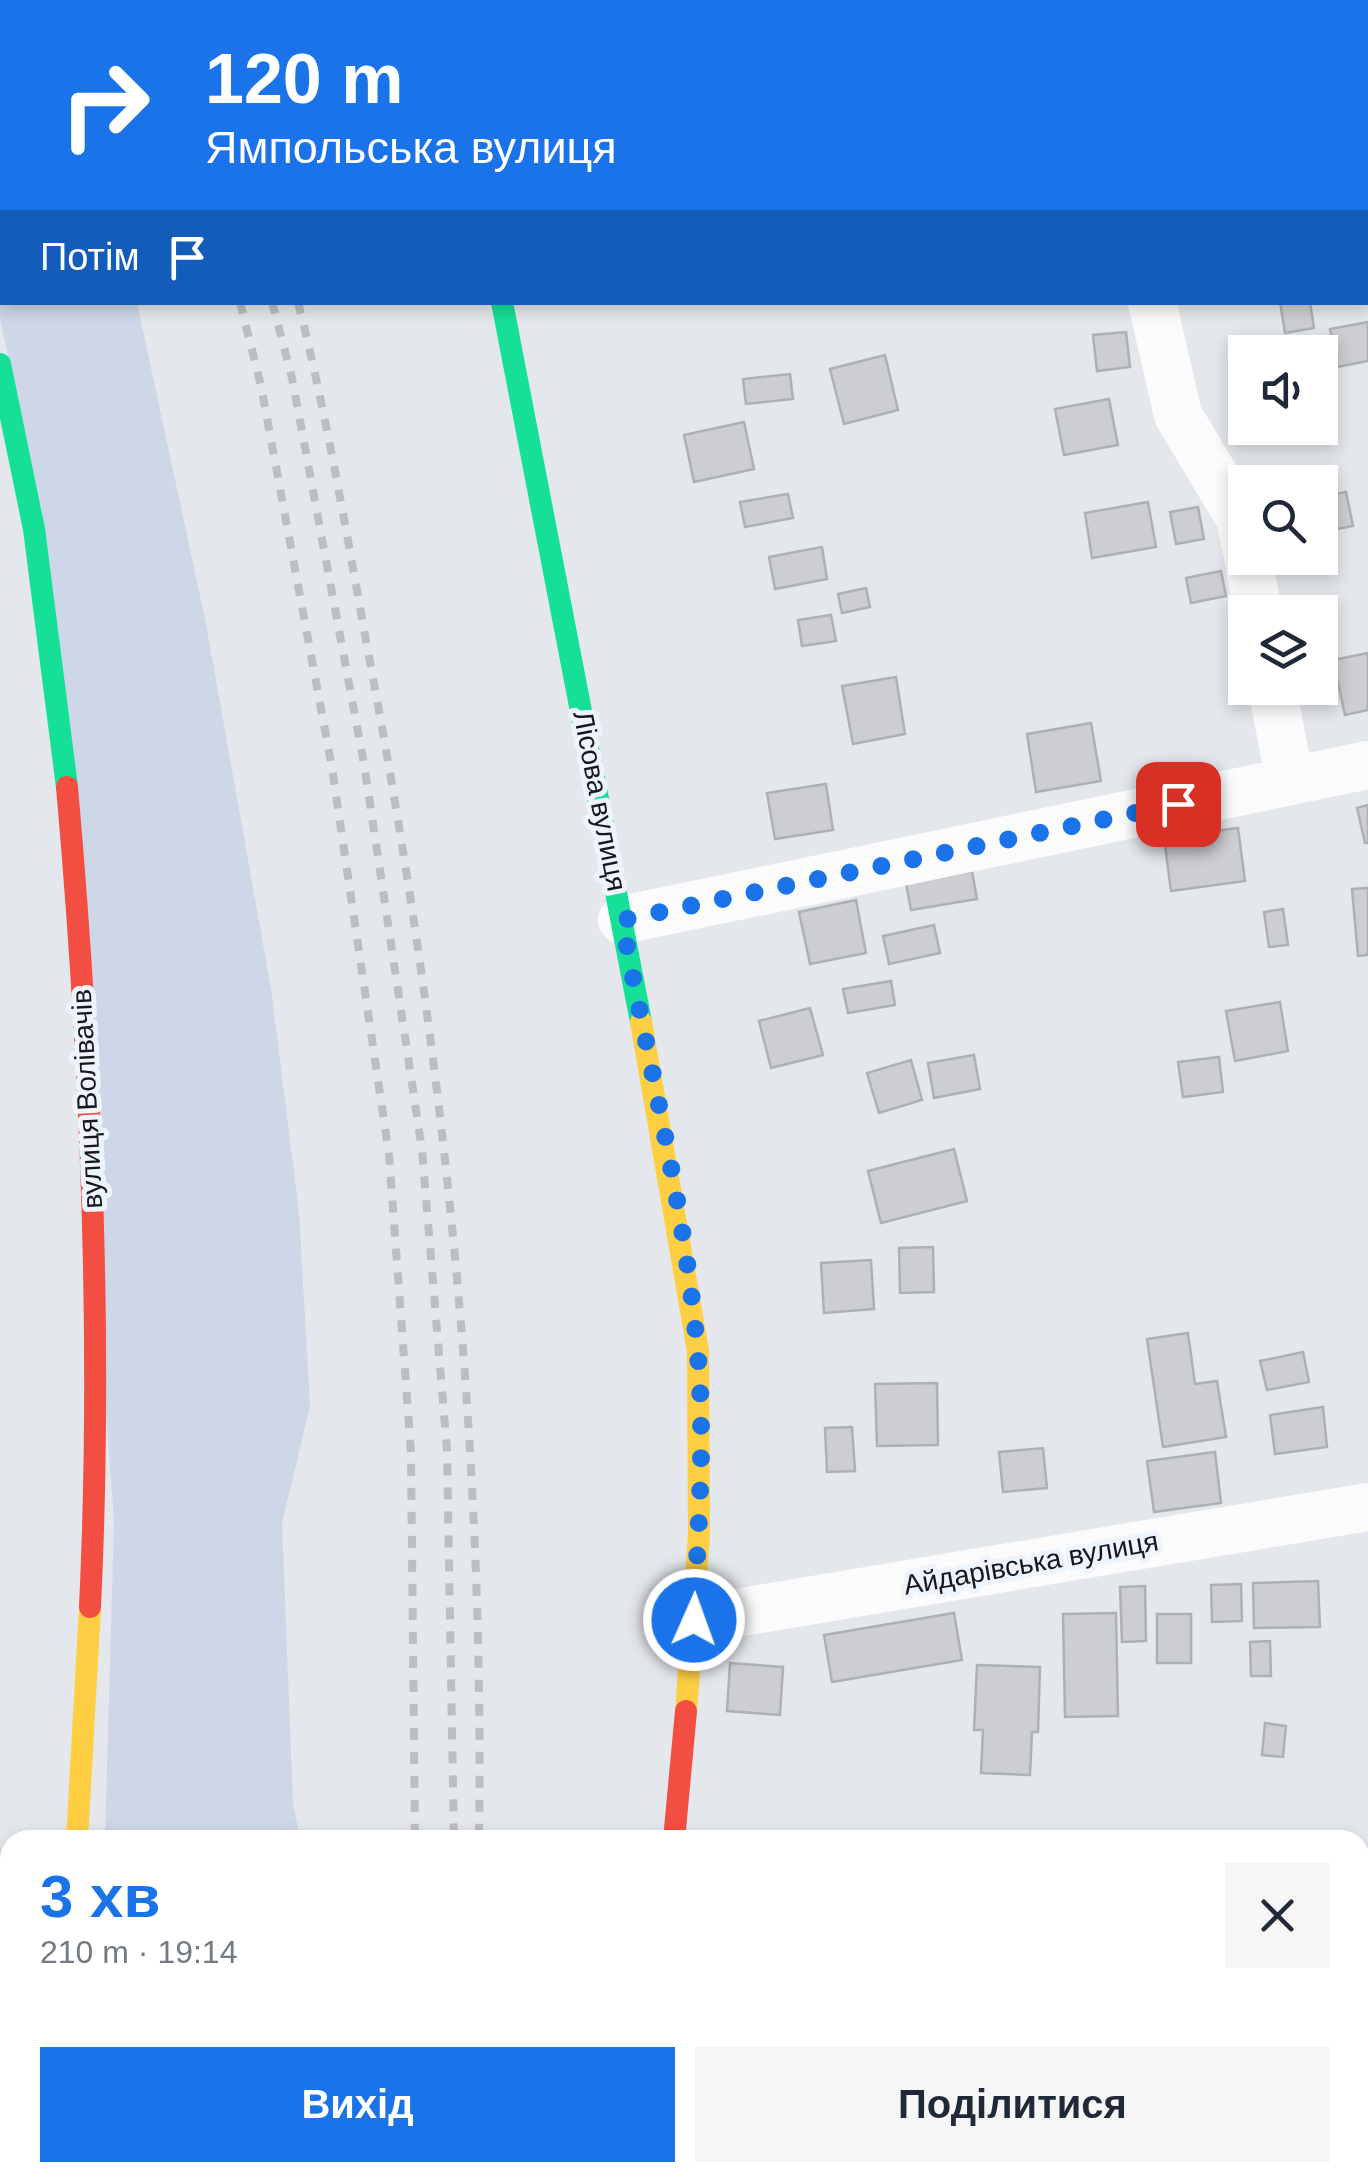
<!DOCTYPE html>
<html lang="uk">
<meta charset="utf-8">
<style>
:root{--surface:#fff;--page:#f6f6f7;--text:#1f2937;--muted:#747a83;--accent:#1a73e8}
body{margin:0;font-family:Arial,sans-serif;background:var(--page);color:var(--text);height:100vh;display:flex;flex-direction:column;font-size:38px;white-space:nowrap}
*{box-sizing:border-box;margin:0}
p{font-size:32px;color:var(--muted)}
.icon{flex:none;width:55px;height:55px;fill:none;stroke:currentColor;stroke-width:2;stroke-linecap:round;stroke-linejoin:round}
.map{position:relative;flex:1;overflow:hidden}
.sheet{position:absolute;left:0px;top:1830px;width:1370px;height:352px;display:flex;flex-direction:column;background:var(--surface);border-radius:30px 30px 0 0;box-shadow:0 5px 15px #0003}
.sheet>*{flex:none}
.banner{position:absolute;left:0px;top:0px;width:1370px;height:305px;box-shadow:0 5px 15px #0003;background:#1a73e8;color:#fff;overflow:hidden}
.buttons{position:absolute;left:1228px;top:335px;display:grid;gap:20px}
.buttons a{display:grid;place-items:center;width:110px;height:110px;border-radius:0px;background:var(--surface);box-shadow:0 5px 15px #0003;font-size:50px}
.pin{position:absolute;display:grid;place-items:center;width:85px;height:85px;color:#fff;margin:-42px;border-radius:20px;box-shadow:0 5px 15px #0006}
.me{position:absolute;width:110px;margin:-55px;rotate:2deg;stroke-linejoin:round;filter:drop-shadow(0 0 8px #0008)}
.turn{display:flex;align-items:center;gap:35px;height:210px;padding:0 40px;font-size:45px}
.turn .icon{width:130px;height:130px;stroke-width:2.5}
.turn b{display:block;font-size:70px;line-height:85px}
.then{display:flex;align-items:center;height:95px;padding:0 40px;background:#0003;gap:20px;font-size:38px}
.round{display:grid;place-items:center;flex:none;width:105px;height:105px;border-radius:0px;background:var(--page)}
.head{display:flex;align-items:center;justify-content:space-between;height:170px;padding:0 40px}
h1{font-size:60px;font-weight:600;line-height:75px;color:var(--accent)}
.cta{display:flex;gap:20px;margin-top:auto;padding:20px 40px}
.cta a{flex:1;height:115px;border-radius:0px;background:var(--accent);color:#fff;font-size:40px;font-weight:600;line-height:115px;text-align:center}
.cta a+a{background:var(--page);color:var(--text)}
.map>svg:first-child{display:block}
</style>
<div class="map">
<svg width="1368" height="2182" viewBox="0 0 1368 2182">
<rect width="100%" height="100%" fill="#e4e7ec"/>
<!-- green -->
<g fill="#cdd7e8">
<path d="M0,0L61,2H2V302L137,303L206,624L271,989L299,1212L310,1406L282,1523L293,1803L300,1840H105L114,1521L42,510L0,318Z"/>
<path d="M81,2172L311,2173L310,2182H81Z"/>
</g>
<!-- building -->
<g fill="#ccced2" stroke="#aeb1b4" stroke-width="2.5">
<path d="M1280,302H1310L1314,328L1285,333Z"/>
<path d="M1368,322V361L1337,367L1330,329Z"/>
<path d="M1126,332L1130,367L1097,371L1093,335Z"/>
<path d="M885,355L898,410L844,424L830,369Z"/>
<path d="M790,374L793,399L746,404L743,379Z"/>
<path d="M1109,399L1118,445L1064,455L1055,409Z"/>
<path d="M744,422L754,469L694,482L684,435Z"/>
<path d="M1346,492L1353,526L1320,532V497Z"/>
<path d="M788,494L793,518L745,527L740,502Z"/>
<path d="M1148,502L1156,547L1092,558L1085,513Z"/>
<path d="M1198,507L1204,539L1176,544L1170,512Z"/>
<path d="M822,547L827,579L775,589L769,557Z"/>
<path d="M1221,571L1226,596L1191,603L1186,578Z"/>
<path d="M866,588L870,607L842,613L838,594Z"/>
<path d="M831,615L836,641L802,646L798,620Z"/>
<path d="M1368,653V710L1345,715L1333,660Z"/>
<path d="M896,677L905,734L853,744L842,686Z"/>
<path d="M1091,723L1101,781L1036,792L1027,734Z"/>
<path d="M826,784L833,830L775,839L767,793Z"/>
<path d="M1368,805V843H1365L1357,808Z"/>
<path d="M1238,828L1245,881L1171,891L1164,838Z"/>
<path d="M972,871L977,899L911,910L906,883Z"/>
<path d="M1368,888V955L1358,956L1352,889Z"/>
<path d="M856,900L866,953L810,964L799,912Z"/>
<path d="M1283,909L1288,945L1269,947L1264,912Z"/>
<path d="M934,925L940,953L889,964L883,936Z"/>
<path d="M891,981L895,1005L848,1013L843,989Z"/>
<path d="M1280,1002L1288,1051L1235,1061L1226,1011Z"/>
<path d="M810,1008L823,1055L771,1068L759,1021Z"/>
<path d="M974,1055L980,1089L934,1098L928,1063Z"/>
<path d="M1219,1057L1223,1092L1183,1097L1178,1062Z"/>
<path d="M911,1060L922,1100L879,1113L867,1073Z"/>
<path d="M954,1149L967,1201L881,1223L868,1171Z"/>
<path d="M933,1247L934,1292L900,1293L899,1248Z"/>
<path d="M871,1260L874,1309L824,1313L821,1263Z"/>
<path d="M1188,1333L1195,1384L1217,1381L1226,1437L1163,1447L1147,1339Z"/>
<path d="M1303,1352L1309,1382L1267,1390L1260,1361Z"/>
<path d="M937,1383L938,1445L877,1446L875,1384Z"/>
<path d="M1323,1407L1327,1447L1275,1454L1270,1415Z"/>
<path d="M852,1427L855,1471L827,1472L825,1428Z"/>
<path d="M1043,1448L1047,1488L1003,1492L999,1452Z"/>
<path d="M1215,1452L1221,1503L1154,1512L1147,1461Z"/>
<path d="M1318,1581L1320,1627L1254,1628L1253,1583Z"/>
<path d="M1241,1584L1242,1621L1212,1622L1211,1585Z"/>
<path d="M1145,1586L1146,1641L1122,1642L1120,1587Z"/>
<path d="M954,1613L962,1660L832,1682L824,1635Z"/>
<path d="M1116,1613L1118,1716L1065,1717L1063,1614Z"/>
<rect x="1157" y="1614" width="34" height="49"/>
<path d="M1270,1641L1271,1676H1251L1250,1642Z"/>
<path d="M730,1663L783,1667L780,1715L727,1711Z"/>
<path d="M977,1665L1040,1667L1038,1732H1032L1030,1775L981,1773L983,1730H974Z"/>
<path d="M1265,1723L1286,1726L1283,1757L1262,1755Z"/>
<rect x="1361" y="1905" width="7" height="42"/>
<path d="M1360,2033H1368V2091L1360,2090Z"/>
<path d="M1077,2172H1120L1121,2182H1078Z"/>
</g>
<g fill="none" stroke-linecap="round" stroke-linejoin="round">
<!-- lane -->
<g stroke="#fbfbfc" stroke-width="25">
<path d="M1368,150V149"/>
<path d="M1360,1999L1368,1998"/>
<path d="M1239,2182L1240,2172"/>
</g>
<!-- street -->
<g stroke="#fbfbfc" stroke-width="48">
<path d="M1086,0V2"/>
<path d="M747,2L759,0"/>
<path d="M1152,302L1178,415L1241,520L1245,544"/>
<path d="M1248,558L1258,612"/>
<path d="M1272,688L1290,781"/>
<path d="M622,920L1368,765"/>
<path d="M694,1620L1368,1507"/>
</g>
<!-- fast -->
<g stroke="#16e098" stroke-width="22">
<path d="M502,302L641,1022"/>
<path d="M0,364L34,529L67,787"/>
</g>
<!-- slow -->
<g stroke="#ffcf43" stroke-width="22">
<path d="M641,1022L698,1351L699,1535L686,1711"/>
<path d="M77,1840L90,1607"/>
</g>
<!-- jam -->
<g stroke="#f24e42" stroke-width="22">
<path d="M425,0L426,2"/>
<path d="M67,787C91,1059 103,1333 90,1607"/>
<path d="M674,1840L686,1711"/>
<path d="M58,2172V2182"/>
<path d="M646,2172V2182"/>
</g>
<!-- rail -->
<g stroke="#bdbebf" stroke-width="8" stroke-dasharray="12 12" stroke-linecap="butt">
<path d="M161,0L162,2"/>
<path d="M194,0V2"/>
<path d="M219,0L220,2"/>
<path d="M240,302L261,386L332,768L389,1155L411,1452L415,1840"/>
<path d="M272,302L292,378L364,764L422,1150L447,1450L454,1840"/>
<path d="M298,302C327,416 346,531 367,646C442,1040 485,1439 479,1840"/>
<path d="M402,2182V2172"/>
<path d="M445,2182L446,2172"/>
<path d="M470,2182V2172"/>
</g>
</g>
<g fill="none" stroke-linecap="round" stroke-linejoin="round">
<!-- route -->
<path stroke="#1a73e8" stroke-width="18" stroke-dasharray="0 32.4" d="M694,1620C698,1529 706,1437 697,1346C684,1203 648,1061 622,920L1178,804"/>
</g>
<g text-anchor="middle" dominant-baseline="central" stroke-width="10" stroke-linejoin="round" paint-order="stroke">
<!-- street labels -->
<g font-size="28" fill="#16181b" stroke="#eef4fc">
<text transform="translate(600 801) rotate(79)">Лісова вулиця</text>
<text transform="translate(87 1099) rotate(-93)">вулиця Волівачів</text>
<text transform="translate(1031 1563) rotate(-10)">Айдарівська вулиця</text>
</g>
</g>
</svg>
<div class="buttons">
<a><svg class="icon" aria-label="sound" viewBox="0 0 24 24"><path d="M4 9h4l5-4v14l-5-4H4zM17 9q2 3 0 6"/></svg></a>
<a><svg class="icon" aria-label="search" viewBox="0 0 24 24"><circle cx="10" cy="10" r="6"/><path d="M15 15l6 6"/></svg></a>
<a><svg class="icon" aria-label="layers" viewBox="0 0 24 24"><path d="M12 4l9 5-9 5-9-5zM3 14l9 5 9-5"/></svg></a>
</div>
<div class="pin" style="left:1178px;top:804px;background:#d93025"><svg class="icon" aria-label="arrive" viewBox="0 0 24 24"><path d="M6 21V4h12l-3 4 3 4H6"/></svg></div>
<svg class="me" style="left:694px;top:1620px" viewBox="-20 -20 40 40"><circle r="17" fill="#1a73e8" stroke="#fff" stroke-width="3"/><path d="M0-11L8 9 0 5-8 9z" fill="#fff"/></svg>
<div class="banner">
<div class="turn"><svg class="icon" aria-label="right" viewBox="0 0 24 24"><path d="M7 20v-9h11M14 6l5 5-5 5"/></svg><div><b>120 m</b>Ямпольська вулиця</div></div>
<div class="then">Потім<svg class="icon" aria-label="arrive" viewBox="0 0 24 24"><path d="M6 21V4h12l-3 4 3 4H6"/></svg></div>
</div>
<section class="sheet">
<div class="head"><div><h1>3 хв</h1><p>210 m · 19:14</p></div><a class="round"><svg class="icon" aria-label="close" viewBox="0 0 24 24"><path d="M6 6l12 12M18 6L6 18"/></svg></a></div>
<div class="cta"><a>Вихід</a><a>Поділитися</a></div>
</section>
</div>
